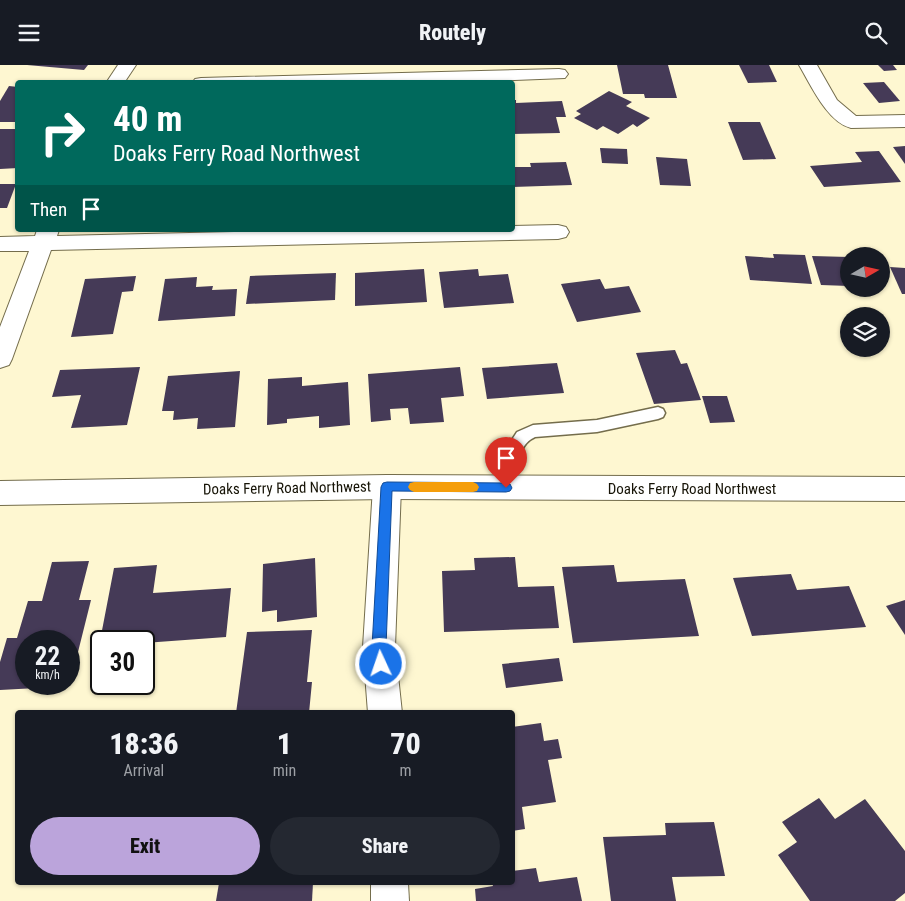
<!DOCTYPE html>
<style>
:root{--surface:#171b24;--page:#242831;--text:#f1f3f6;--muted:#9ea1a6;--accent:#bba4db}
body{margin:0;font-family:"Roboto Condensed",sans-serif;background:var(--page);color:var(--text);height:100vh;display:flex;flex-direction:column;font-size:19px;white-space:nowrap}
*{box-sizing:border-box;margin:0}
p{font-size:16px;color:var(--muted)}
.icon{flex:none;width:28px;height:28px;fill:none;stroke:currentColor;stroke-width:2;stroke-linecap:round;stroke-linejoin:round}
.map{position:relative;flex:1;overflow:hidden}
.panel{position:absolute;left:15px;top:645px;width:500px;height:175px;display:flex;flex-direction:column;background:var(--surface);border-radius:5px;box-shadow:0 1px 4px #0004}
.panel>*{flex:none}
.hud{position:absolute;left:15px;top:15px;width:500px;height:152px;border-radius:5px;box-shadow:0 1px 4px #0004;background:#00695c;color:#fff;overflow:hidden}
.needle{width:32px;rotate:81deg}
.controls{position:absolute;left:840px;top:182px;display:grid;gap:10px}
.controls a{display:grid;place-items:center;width:50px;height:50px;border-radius:50%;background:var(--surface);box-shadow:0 1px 4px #0004;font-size:25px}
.speed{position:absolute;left:15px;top:565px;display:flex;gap:10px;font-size:25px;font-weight:700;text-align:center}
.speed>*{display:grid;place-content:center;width:65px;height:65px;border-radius:50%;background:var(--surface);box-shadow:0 1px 4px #0004;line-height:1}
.speed small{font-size:12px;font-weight:400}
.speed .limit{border:2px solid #111;border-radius:8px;background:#fff;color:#111}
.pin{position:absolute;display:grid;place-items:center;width:42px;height:42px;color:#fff;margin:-51px -21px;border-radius:50% 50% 50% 0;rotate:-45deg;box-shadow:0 0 5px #0007}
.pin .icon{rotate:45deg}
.me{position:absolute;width:55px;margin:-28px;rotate:357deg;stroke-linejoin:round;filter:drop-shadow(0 0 4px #0008)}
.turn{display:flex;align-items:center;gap:18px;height:105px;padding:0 15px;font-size:22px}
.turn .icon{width:65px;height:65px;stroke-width:2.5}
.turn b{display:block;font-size:35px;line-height:42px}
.then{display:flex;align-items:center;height:48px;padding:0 15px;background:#0003;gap:10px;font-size:19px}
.eta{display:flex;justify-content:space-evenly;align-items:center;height:85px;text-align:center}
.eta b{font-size:30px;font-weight:800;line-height:35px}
.action{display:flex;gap:10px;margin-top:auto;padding:10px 15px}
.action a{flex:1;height:58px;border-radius:30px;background:var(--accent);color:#111;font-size:20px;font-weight:800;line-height:58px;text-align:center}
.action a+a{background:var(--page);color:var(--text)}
header{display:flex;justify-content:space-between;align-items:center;height:65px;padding:0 15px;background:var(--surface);font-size:22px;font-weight:800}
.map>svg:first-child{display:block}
</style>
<header><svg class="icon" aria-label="menu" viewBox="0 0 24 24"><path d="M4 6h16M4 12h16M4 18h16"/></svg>Routely<svg class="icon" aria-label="search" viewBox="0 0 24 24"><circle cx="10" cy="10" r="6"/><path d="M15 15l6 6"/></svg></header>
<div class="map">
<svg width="905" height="836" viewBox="0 0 905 836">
<rect width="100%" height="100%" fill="#fef7d1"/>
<!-- building -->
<g fill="#453a57">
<path d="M27,0H88L84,5Z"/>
<path d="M617,0H668L677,33H645L644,29H623Z"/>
<path d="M739,0H769L777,17L748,18Z"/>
<path d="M878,0H893L897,5L884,6Z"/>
<path d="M884,17L900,36L879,38L863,18Z"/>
<path d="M9,21L18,22V57H0V36Z"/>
<path d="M609,26L632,37L626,41L650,53L637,62L633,59L618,69L603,61L597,65L574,53L581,49L576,46Z"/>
<path d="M512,35H516V38L562,36L566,52H556L560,68L512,69Z"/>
<path d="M728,57H760L776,94L743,95Z"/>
<path d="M0,64H18V103L0,104Z"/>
<path d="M905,81V99L893,82Z"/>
<path d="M600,83L627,84L628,99L602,98Z"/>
<path d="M879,86L901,117L824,122L810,101L862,97L855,87Z"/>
<path d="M656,92L687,94L691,121L660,120Z"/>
<path d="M566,97L572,120L513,122L512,102H531L530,98Z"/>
<path d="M0,119H16L7,143H0Z"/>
<path d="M773,189L805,190L812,219L750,215L745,191L774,193Z"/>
<path d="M812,191L849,192V221L821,220Z"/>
<path d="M890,202L905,203V229H902Z"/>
<path d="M424,204L427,237L355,241V208Z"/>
<path d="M478,204L479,211L508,209L514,238L444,243L439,207Z"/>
<path d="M336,208L335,235L246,239L250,211Z"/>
<path d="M136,211L133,226L122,227L113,269L71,272L85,214Z"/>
<path d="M197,212L196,222L213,221L212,225L237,224L235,251L158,256L165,214Z"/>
<path d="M600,214L605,224L629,221L641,247L577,257L561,219Z"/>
<path d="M675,285L681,299L687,298L701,335L654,339L636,288Z"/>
<path d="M557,298L564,328L487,334L482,303Z"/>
<path d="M140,302L127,360L71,363L81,330L52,332L60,305Z"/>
<path d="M460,302L464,331L441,333L444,357L410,359L408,343L390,344L391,355L371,357L368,309Z"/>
<path d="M240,306L235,362L197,364L198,353L173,355L174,346H162L168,311Z"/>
<path d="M302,312V321L348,317L350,360L319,363V351L287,354V358L267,360L268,314Z"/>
<path d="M702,331H727L735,357L710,358Z"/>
<path d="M515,492L518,522L554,521L559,563L444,567L442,506L475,505L474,493Z"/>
<path d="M315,493L317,552L277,557V545L262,547L263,499Z"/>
<path d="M89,496L79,535H91L74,603H69V576H26V619H38L37,623L0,625V597L7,573H17L28,536H42L52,497Z"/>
<path d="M157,500L153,528L231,523L226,572L144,578V576H101V581H99L114,503Z"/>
<path d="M614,500L617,517L685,514L699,571L573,578L562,502Z"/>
<path d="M791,509L797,525L849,521L866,562L752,571L733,513Z"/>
<path d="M905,535V570L886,541Z"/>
<path d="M312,565L307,617H312L309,648H236L247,567Z"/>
<path d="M559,593L563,616L506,623L502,599Z"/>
<path d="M541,658L544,676L558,674L562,693L548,695L556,737L522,742L525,764L512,766V662Z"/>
<path d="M819,733L835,754L865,734L905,786V828L895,836H810L778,790L797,777L782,757Z"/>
<path d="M714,757L725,811L672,812L676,836H611L603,772L666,770L665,758Z"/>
<path d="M536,803L539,817L577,812L582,836H476L475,824L493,821L492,818H512V806Z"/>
<path d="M219,818H313L312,836H216Z"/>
</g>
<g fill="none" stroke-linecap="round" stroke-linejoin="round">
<!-- lane casing -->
<g stroke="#746d4c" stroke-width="3">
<path id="lane" d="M658,342L663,344L665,348L663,352L658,354L597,367L535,372C514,381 520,409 511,427L506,429L501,427L498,423L508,381L517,367L533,360L597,355Z"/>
</g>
<!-- street casing -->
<g stroke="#746d4c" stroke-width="2">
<g id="street">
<path d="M118,0H136L124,18H106Z"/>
<path d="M799,0H817L837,35L856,51L905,50V62L851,63C827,57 811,20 799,0Z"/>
<path d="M559,4L565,5L568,9L565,13L431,18H192L195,14L201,13Z"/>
<path d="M558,160L566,162L569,167L566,172L558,174L51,185L12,294L9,300L0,303V262L29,186H0V172L35,171L37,165H59L57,171L324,165H512V161Z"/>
<path d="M387,410L397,414L401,422L395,582L402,648H368L363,582L373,422L377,414Z"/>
<path d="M371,818H408L409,836H371Z"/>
</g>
</g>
<!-- secondary casing -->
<g stroke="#746d4c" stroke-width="2">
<path id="secondary" d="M387,410L905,412V436L387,434L0,440V416Z"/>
</g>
<!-- lane -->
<use href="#lane" fill="#fff" fill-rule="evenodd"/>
<!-- street -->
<use href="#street" fill="#fff" fill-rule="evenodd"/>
<!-- secondary -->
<use href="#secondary" fill="#fff" fill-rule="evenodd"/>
</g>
<!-- route -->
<path fill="#1a73e8" stroke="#114b97" d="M387,417L506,418L510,419L512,423L510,426L506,427L392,426L386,582L387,599L385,603L381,605L376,603L372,582L381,422L383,418Z"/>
<!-- slow -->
<path fill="#f59e0b" d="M414,417H473L477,419L479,422L477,426L473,427H414L410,425L408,422L410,418Z"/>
<g text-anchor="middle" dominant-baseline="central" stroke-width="5" stroke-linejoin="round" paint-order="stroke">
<!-- street labels -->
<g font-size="15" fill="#171407" stroke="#fff">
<text transform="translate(287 423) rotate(-1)">Doaks Ferry Road Northwest</text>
<text x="692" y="424">Doaks Ferry Road Northwest</text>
</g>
</g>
</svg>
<div class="controls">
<a><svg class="needle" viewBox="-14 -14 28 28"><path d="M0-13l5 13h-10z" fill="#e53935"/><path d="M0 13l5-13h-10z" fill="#9ea1a6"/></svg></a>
<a><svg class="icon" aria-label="layers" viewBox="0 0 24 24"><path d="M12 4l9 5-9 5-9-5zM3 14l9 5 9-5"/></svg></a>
</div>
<div class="speed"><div>22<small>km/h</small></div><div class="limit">30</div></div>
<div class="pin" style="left:506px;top:423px;background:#d93025"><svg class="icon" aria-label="arrive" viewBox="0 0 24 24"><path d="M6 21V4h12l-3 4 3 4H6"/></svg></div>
<svg class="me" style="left:381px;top:599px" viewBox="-20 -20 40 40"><circle r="17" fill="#1a73e8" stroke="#fff" stroke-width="3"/><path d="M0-11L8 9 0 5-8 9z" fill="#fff"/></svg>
<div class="hud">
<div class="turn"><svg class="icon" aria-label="right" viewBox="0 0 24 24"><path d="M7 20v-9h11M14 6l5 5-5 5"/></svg><div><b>40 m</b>Doaks Ferry Road Northwest</div></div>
<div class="then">Then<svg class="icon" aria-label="arrive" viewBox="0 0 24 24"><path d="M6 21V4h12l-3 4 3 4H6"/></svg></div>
</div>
<section class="panel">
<div class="eta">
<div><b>18:36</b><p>Arrival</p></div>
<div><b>1</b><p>min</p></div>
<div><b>70</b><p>m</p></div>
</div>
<div class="action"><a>Exit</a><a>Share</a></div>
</section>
</div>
